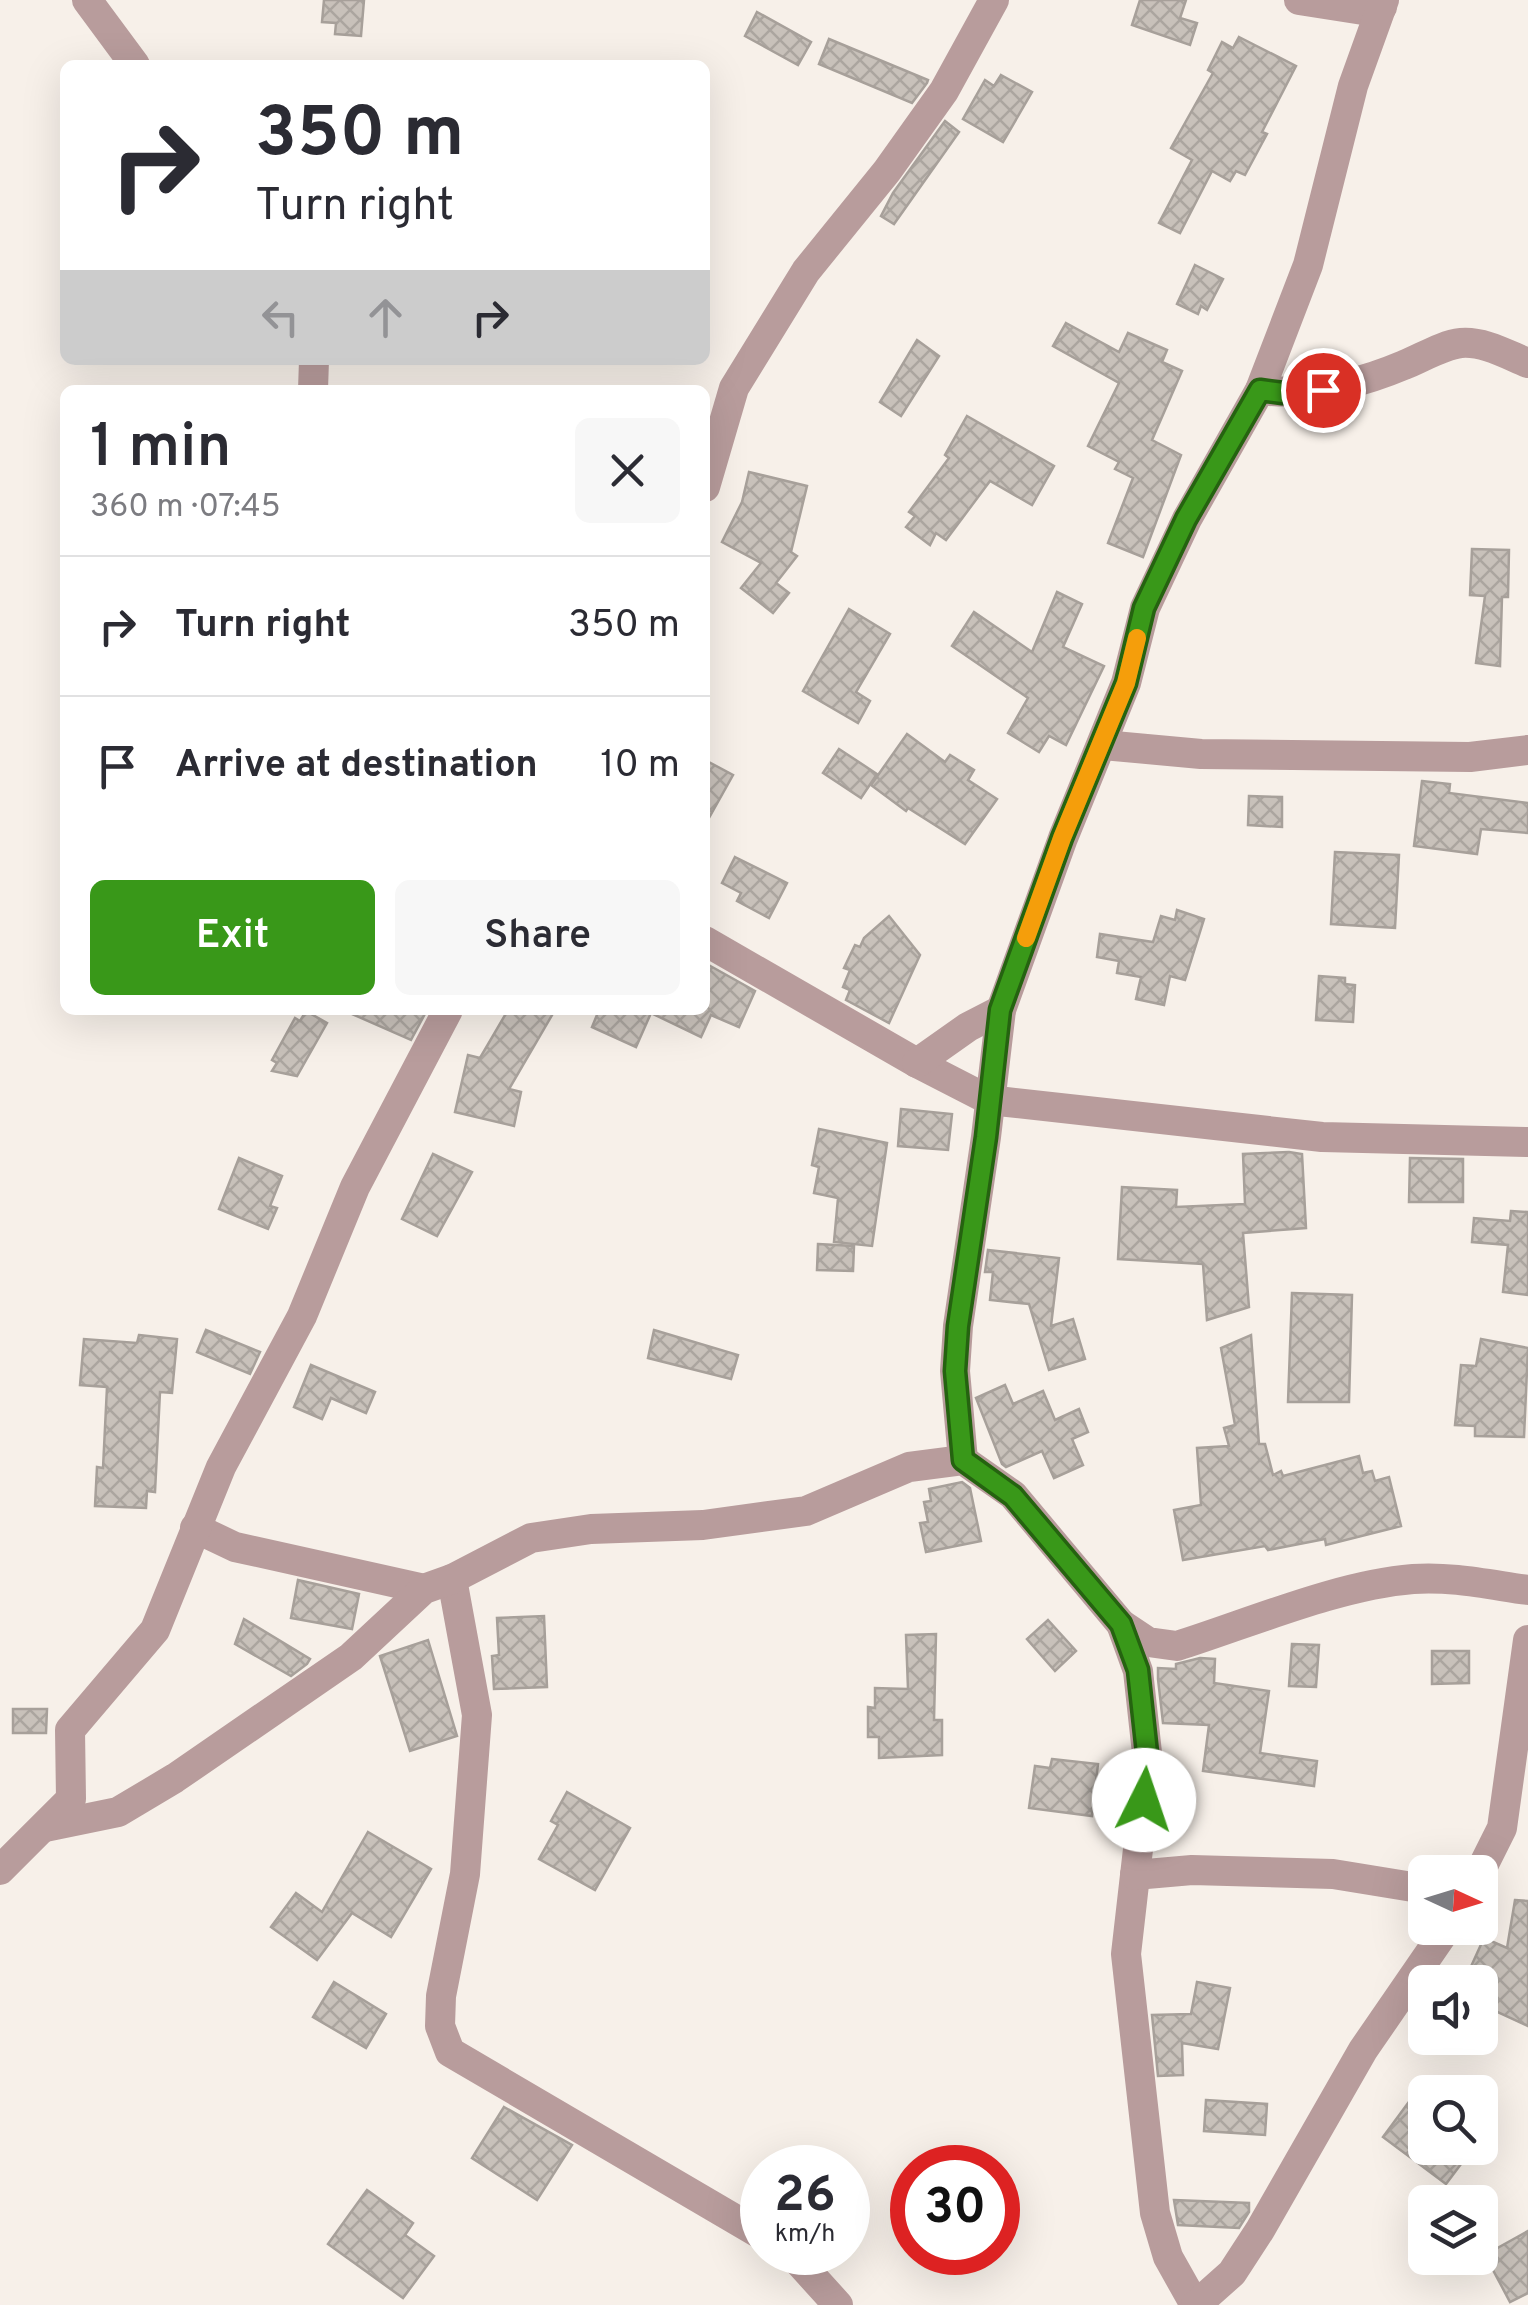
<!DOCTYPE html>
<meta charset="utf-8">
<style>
:root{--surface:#fff;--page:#f7f7f7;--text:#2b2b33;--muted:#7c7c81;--line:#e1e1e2;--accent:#399819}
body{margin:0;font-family:Overpass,sans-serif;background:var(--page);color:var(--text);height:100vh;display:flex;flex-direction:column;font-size:38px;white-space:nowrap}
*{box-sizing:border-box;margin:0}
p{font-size:32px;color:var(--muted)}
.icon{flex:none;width:55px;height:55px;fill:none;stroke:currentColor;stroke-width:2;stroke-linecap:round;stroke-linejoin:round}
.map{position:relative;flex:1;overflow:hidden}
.details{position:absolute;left:60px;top:385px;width:650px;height:630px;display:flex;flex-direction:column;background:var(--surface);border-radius:15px;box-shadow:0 10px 40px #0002}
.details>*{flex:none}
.banner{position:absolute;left:60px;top:60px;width:650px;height:305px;border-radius:15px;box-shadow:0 10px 40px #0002;background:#fff;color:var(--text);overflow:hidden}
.needle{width:65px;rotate:94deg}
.fabs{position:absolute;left:1408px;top:1855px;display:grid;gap:20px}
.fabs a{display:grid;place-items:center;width:90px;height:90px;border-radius:15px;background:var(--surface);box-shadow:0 10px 40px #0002;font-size:50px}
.speed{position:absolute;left:740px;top:2145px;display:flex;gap:20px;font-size:50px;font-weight:700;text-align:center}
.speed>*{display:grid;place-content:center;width:130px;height:130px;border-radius:50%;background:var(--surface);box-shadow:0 10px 40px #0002;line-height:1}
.speed small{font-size:25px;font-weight:400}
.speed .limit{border:15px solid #d22;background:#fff;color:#111}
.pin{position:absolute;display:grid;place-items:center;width:85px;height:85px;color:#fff;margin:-42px;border:5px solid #fff;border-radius:50%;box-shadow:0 2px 10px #0007}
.me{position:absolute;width:110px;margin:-55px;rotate:4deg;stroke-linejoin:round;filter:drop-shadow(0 0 8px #0008)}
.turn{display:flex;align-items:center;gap:35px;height:210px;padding:0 30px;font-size:45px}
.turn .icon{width:130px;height:130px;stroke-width:2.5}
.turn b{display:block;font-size:70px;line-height:85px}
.lanes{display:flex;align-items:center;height:95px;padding:0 30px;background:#0003;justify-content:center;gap:50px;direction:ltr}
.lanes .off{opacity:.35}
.round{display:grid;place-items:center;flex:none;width:105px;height:105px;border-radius:15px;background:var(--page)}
.overview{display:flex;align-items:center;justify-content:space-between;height:170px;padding:0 30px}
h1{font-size:60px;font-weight:600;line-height:75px}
.button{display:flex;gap:20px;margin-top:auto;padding:20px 30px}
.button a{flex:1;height:115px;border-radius:15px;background:var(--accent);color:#fff;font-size:40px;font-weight:600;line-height:115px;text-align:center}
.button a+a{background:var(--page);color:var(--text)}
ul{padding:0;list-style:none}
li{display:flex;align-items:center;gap:30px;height:140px;padding:0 30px;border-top:2px solid var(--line)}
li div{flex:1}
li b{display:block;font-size:38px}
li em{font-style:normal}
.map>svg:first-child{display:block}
</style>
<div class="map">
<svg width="1528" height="2305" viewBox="0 0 1528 2305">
<defs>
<pattern id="building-cross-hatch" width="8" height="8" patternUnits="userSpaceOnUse" patternTransform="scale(2.5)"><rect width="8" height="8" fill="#c8c1ba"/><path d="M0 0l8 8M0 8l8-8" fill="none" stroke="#aba59f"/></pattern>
</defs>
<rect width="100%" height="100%" fill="#f7f0e9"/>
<!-- building -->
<g fill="url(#building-cross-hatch)" stroke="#a7a09a" stroke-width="2.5">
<path d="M324,0H364L361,36L335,34L336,23L322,22Z"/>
<path d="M1140,0H1186L1180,18L1197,23L1190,45L1132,25Z"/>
<path d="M757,12L811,42L798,65L745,36Z"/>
<path d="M1239,37L1296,66L1262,132L1267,134L1245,175L1236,171L1230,181L1212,171L1180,233L1159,223L1192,160L1171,148L1213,73L1208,70L1222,42L1233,48Z"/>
<path d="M829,39L928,80L927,83L912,103L819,64Z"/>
<path d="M1001,75L1032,92L1003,142L963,119L985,80L994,86Z"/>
<path d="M945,121L959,132L894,224L881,216L893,193Z"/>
<path d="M1195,265L1223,279L1207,310L1201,306L1198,314L1177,304Z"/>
<path d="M1066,323L1119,352L1128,333L1167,350L1162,362L1182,371L1152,440L1181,455L1143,557L1108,543L1133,478L1115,469L1119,462L1088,446L1119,383L1053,346Z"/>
<path d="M917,340L939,356L901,416L880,402Z"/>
<path d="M967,416L1054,466L1032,505L990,481L946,540L936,533L930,545L906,527L915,516L909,512L949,458L945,455Z"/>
<path d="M749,472L807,486L791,552L797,556L776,583L789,593L773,613L741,588L761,563L722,542L742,502Z"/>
<path d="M1472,549L1509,550L1508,597H1502L1500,666L1476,663L1485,596L1470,595Z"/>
<path d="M1057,592L1082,604L1063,647L1104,666L1066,745L1049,736L1039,752L1008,733L1028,698L952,646L974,612L1032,652Z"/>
<path d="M849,609L890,634L856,692L870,701L858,723L803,691Z"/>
<path d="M907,734L945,762L950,755L974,770L968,780L997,799L965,844L908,808L906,811L871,785Z"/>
<path d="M839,749L877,774L861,798L823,773Z"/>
<path d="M705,760L733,775L705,825Z"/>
<path d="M1422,781L1450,784L1449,793L1528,803V833L1481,829L1477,854L1414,846Z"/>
<path d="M1249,796L1282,797V827L1248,825Z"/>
<path d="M1335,852L1399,855L1395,928L1331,924Z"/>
<path d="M735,857L787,883L769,918L737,901L741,893L722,883Z"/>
<path d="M1177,910L1204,919L1185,980L1170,976L1164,1005L1136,999L1141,977L1117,973L1119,961L1097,957L1100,934L1153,942L1161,916L1175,920Z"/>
<path d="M889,916L920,955L889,1023L846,1000L850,990L843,987L850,970L844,968L855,945L860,947L864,938Z"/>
<path d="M705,963L755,991L739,1027L711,1015L701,1037L651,1013L636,1047L592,1027L599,1010H705Z"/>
<path d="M1319,976L1345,978V984L1355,985L1353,1022L1316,1020Z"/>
<path d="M343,1010H427L411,1040Z"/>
<path d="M508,1010H555L509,1089L521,1092L514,1126L455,1112L468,1055L480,1058Z"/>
<path d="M306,1011L327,1023L297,1076L272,1071L277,1063L272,1060L295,1018L300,1021Z"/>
<path d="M901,1109L952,1114L948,1150L898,1146Z"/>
<path d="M819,1129L887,1143L872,1246L834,1242L838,1198L814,1193L819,1167L812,1165Z"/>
<path d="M1289,1152L1302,1154L1306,1228L1243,1233L1249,1307L1207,1320L1203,1264L1118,1259L1122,1187L1177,1190L1176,1207L1245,1204L1243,1154Z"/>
<path d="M433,1154L472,1172L437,1236L402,1219Z"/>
<path d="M239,1158L282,1176L270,1206L277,1208L268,1229L219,1209Z"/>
<path d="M1410,1158L1463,1159V1202H1409Z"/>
<path d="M1511,1211L1528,1212V1295L1503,1292L1508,1245L1472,1242L1474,1218L1510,1221Z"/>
<path d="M818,1244L854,1246L853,1271L817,1270Z"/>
<path d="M988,1250L1059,1258L1051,1326L1073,1319L1085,1359L1049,1370L1029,1304L990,1300L993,1272H985Z"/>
<path d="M1292,1293L1352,1295L1349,1402H1288Z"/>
<path d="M206,1330L260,1352L250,1374L197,1352Z"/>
<path d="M654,1330L738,1355L731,1379L648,1358Z"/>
<path d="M139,1335L177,1339L172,1393L160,1392L155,1492L147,1491L146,1508L95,1506L97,1467L103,1468L107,1387L80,1385L84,1339L137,1343Z"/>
<path d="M1251,1335L1259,1444H1265L1273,1475L1281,1471L1283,1476L1359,1456L1363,1473L1372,1471L1375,1481L1389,1477L1401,1526L1326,1545L1325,1539L1268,1550L1265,1546L1183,1560L1174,1510L1201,1505L1197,1448L1229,1446L1224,1428L1235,1425L1221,1348Z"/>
<path d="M1481,1339L1528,1348L1524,1437L1475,1436V1426L1455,1425L1461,1365L1476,1366Z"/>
<path d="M311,1365L375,1392L366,1413L331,1398L322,1419L294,1407Z"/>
<path d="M1005,1385L1013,1404L1043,1391L1055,1420L1079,1409L1088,1432L1072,1439L1083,1465L1054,1478L1042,1451L1006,1467L1002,1464L976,1398Z"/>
<path d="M962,1482L970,1488L981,1541L926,1552L920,1523L928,1522L924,1502L931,1501L929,1489Z"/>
<path d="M298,1580L359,1594L352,1629L291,1618Z"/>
<path d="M544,1616L547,1687L494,1689L492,1656L499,1655L497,1618Z"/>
<path d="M244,1619L310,1659L307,1664L291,1676L235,1644Z"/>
<path d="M1048,1620L1076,1651L1055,1671L1027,1639Z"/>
<path d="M936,1634L934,1720H942V1755L879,1758V1737H868V1707L875,1708V1688L908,1689L906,1635Z"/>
<path d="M428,1640L457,1736L410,1751L380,1656Z"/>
<path d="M1292,1644L1319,1645L1316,1687L1289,1686Z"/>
<path d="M1432,1651H1469V1683L1432,1684Z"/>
<path d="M1200,1658L1215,1659L1214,1683L1269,1691L1260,1753L1317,1761L1314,1786L1203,1771L1209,1725L1163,1723L1158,1679V1668L1176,1669V1664Z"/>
<path d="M13,1709H47L46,1733H13Z"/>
<path d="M1052,1759L1098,1764L1092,1816L1029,1808L1035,1766L1050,1768Z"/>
<path d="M567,1792L630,1828L595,1890L539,1859L558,1825L551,1821Z"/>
<path d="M368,1832L431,1869L391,1937L352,1913L317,1960L271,1927L296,1893L322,1912Z"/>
<path d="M1515,1900L1528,1901V2026L1480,2004V1982H1464L1484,1938L1507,1948Z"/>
<path d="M334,1982L386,2014L366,2048L313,2017Z"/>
<path d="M1197,1982L1230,1988L1218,2049L1182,2043L1183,2075L1158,2076L1152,2015L1191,2014Z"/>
<path d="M1425,2080V2148H1473L1446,2184L1383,2137Z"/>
<path d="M1206,2100L1267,2104L1265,2135L1204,2131Z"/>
<path d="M504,2107L572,2145L537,2200L472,2158Z"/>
<path d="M367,2190L413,2223L405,2235L434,2256L403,2298L328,2244Z"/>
<path d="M1174,2200L1249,2203V2212L1239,2228L1178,2225Z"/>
<path d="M1528,2231V2293L1510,2302L1485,2255Z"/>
</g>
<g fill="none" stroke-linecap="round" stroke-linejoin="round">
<!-- minor -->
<g stroke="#b89c9c" stroke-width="30">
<path d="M87,0L135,65"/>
<path d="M1299,0L1363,10L1382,7"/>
<path d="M313,390L314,360"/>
<path d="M1260,390C1308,396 1359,384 1404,365C1422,358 1442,345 1461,343C1484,341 1508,355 1528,363"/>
<path d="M705,487L734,388L806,271L887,171L944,91L994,0"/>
<path d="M1103,745L1201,754L1470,757L1528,750"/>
<path d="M705,941L917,1063L989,1100L1322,1137L1528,1142"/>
<path d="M917,1063L968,1027L1001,1010"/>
<path d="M963,1460L955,1371L958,1326L986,1137L1001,1010L1063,838L1126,683L1145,608L1187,519L1260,390L1308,265L1353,86L1384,0"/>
<path d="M195,1528L235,1547L424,1589"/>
<path d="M452,1579L477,1715L465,1874L441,1996L440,2026L450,2052L762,2235"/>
<path d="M1121,1624L1148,1642L1177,1646C1250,1623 1338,1585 1413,1579C1451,1576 1491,1585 1528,1590"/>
<path d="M45,1827L118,1812L175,1778L351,1657L424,1589L452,1579L531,1538L591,1529L703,1525L806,1511L909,1467L963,1460L1013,1495L1121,1624L1138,1671L1148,1762L1126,1954L1155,2213L1168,2257L1195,2305"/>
<path d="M0,1870L71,1799L70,1730L155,1630L221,1467L302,1316L355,1187L448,1010"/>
<path d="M1480,1872L1502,1828L1528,1640"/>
<path d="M1135,1875L1192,1870L1333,1874L1425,1889"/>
<path d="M790,2252L838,2305"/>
<path d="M1196,2305L1232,2273L1260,2230L1363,2050L1447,1928"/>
</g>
</g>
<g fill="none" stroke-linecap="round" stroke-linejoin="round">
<!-- route casing -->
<g stroke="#256310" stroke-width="25">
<path id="route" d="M1144,1800L1148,1762L1138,1670L1121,1624L1013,1496L963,1460L955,1371L958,1326L986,1137L1000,1010L1062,838L1126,683L1144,608L1186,519L1260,390L1283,393L1323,390"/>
</g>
<!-- route -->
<use href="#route" stroke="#399819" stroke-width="18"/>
<!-- slow -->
<path stroke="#f59e0b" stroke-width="18" d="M1026,938L1062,838L1126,683L1137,638"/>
</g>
</svg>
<div class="fabs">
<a><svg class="needle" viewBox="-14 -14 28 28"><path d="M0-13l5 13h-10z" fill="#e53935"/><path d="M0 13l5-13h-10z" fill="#7c7c81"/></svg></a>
<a><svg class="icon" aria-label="sound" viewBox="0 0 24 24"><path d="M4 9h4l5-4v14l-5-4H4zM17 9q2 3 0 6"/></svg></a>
<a><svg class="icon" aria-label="search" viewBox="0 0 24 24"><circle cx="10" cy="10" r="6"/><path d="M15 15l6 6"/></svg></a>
<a><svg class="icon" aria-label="layers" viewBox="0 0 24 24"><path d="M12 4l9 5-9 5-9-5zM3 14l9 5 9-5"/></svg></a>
</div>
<div class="speed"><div>26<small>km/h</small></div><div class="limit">30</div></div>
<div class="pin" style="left:1323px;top:390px;background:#d93025"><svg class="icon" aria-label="arrive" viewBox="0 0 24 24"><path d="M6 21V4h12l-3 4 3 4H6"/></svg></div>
<svg class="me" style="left:1144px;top:1800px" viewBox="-20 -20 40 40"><circle r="19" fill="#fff"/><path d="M0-13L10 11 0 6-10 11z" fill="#399819"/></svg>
<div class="banner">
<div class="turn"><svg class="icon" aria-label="right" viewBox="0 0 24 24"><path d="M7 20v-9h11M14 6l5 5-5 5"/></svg><div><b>350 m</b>Turn right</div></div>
<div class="lanes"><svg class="icon off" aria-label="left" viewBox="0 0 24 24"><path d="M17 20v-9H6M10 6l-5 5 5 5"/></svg><svg class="icon off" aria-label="ahead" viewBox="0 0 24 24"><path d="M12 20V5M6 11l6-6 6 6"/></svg><svg class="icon" aria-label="right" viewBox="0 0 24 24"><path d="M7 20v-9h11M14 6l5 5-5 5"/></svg></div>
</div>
<section class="details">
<div class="overview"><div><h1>1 min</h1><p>360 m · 07:45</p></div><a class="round"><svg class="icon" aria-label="close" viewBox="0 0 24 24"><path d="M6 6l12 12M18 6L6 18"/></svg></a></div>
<ul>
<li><svg class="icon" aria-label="right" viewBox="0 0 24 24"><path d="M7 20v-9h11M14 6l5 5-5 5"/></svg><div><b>Turn right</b></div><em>350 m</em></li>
<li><svg class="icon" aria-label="arrive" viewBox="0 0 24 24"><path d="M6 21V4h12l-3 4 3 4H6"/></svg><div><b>Arrive at destination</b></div><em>10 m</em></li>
</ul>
<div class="button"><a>Exit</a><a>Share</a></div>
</section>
</div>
